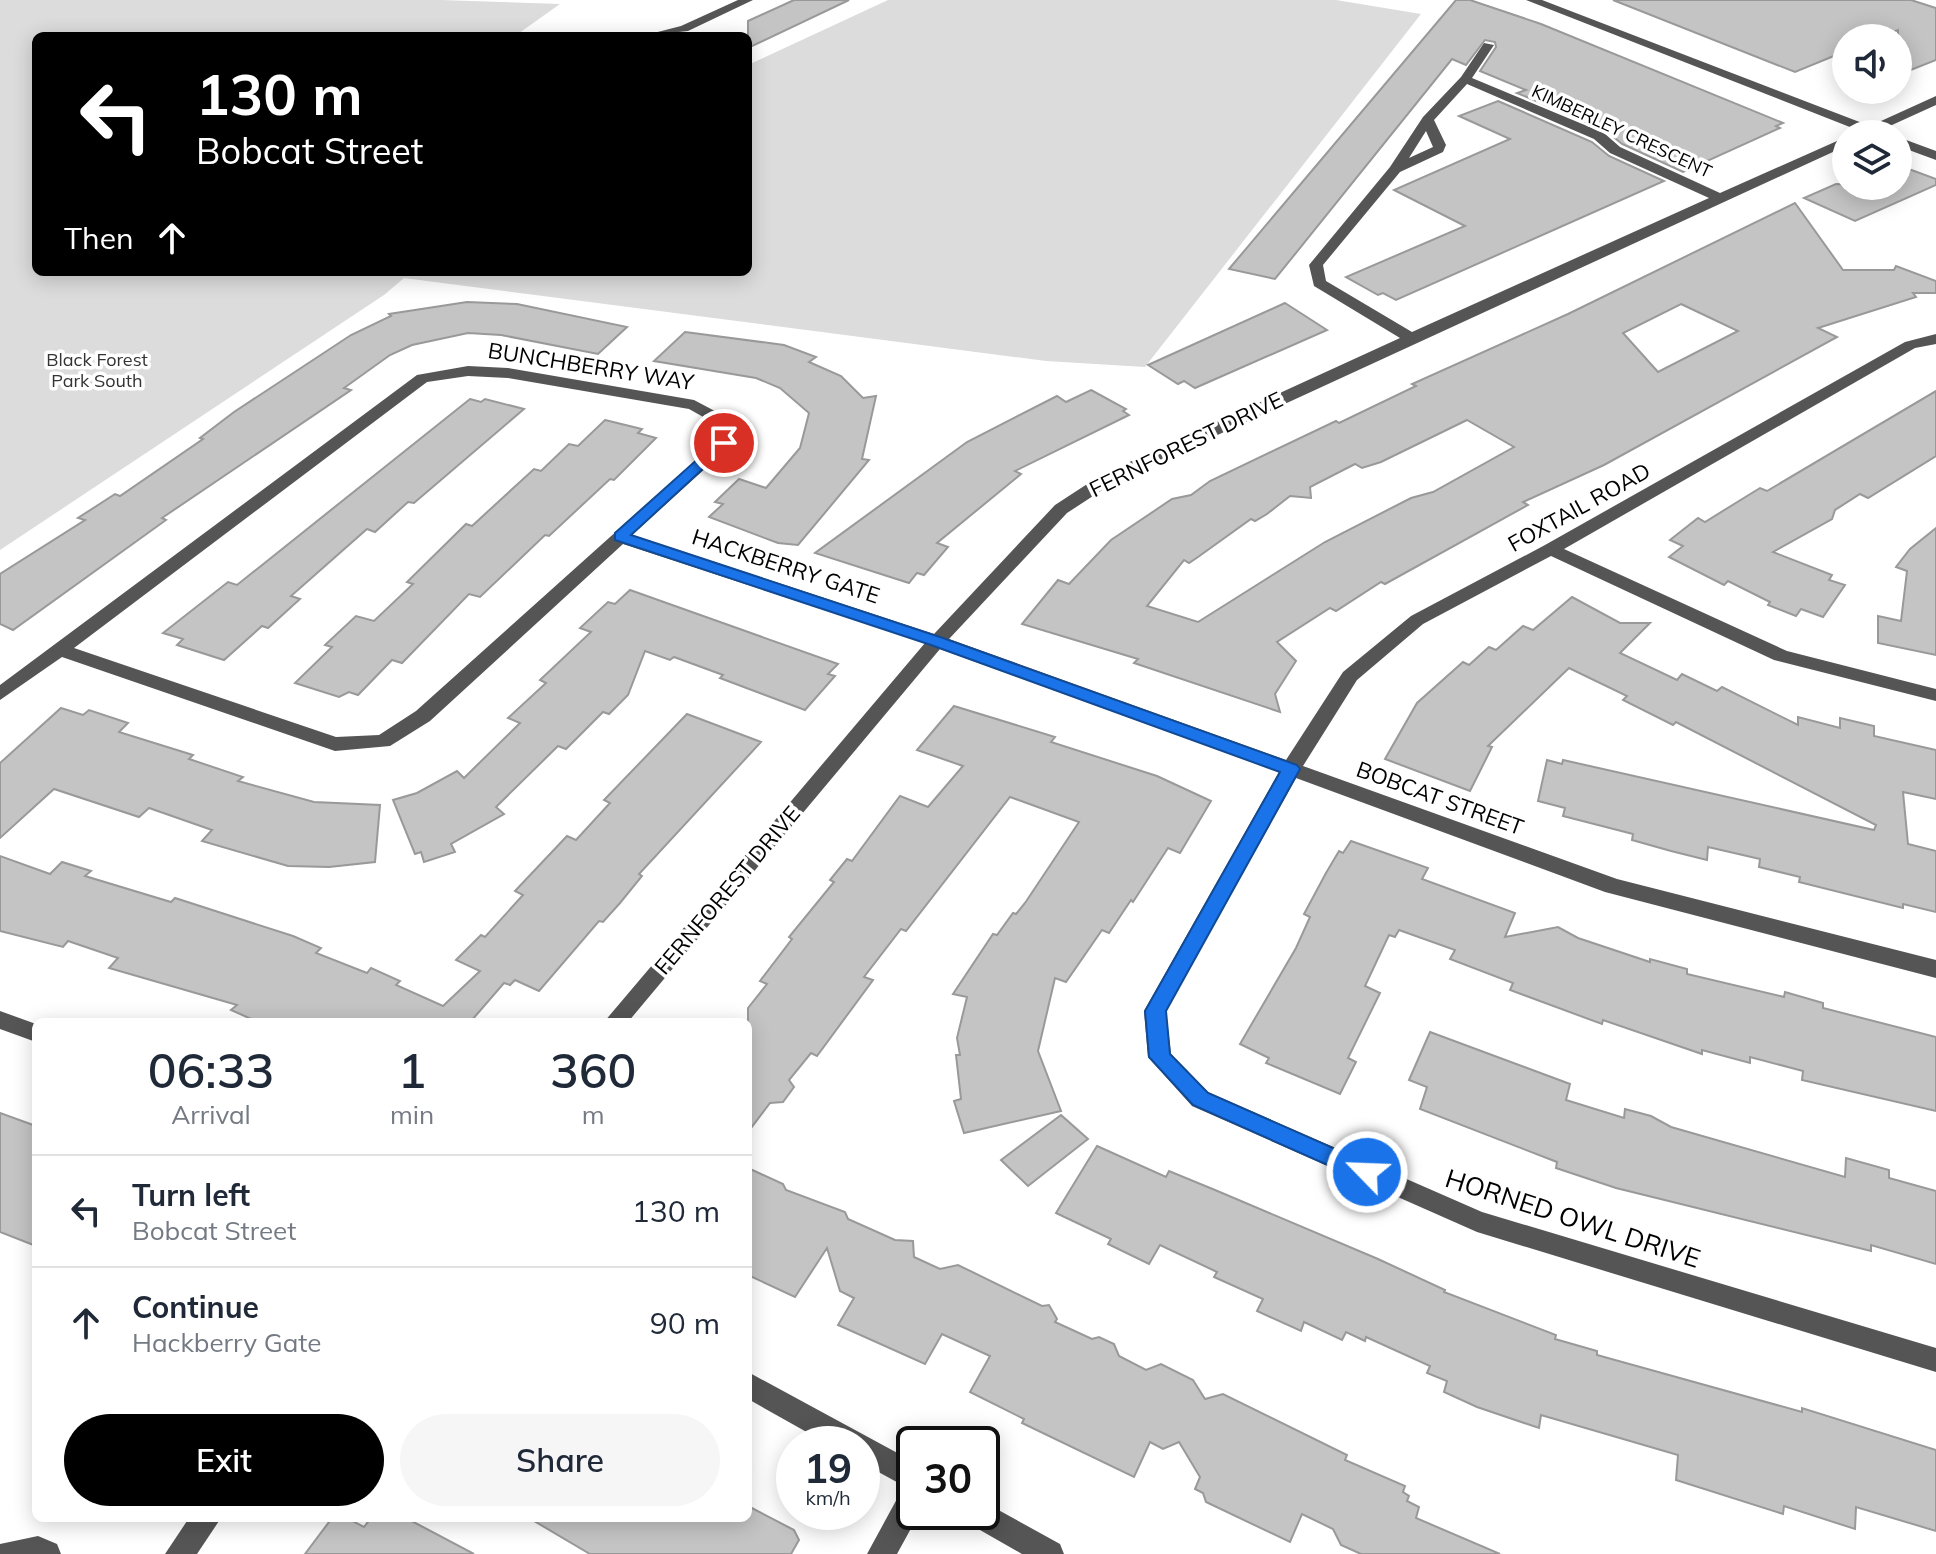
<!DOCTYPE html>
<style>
:root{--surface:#fff;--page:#f6f6f7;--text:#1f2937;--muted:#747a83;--line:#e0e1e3;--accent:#000}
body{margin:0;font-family:Mulish,sans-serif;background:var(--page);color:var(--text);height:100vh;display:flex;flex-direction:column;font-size:30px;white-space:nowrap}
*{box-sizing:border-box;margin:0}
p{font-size:26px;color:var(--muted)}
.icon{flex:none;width:44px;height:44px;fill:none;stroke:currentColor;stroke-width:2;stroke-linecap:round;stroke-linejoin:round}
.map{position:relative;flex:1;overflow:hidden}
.panel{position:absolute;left:32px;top:1018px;width:720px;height:504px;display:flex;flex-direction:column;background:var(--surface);border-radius:12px;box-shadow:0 4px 20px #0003}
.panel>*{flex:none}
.top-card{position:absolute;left:32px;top:32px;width:720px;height:244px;border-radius:12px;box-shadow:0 4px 20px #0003;background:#000;color:#fff;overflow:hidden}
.fabs{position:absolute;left:1832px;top:24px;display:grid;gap:16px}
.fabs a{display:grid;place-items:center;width:80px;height:80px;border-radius:50%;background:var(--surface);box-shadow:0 4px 20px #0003;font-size:40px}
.speed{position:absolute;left:776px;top:1426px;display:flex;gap:16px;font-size:40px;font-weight:700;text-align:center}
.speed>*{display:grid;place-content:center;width:104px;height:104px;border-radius:50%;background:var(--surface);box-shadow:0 4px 20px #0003;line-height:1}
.speed small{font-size:20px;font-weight:400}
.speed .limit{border:4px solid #111;border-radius:12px;background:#fff;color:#111}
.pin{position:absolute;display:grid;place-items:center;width:68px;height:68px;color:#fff;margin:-34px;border:4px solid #fff;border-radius:50%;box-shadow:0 2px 8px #0007}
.me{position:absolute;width:88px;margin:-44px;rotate:294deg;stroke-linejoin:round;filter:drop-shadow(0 0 6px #0008)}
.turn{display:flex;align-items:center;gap:28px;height:168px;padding:0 32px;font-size:36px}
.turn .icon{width:104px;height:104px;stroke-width:2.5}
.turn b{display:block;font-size:56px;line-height:68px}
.then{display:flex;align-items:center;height:76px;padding:0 32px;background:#0003;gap:16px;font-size:30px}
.eta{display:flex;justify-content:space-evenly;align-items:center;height:136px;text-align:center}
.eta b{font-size:48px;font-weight:600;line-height:56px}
.button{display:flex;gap:16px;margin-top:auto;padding:16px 32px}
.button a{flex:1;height:92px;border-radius:48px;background:var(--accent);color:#fff;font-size:32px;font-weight:600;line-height:92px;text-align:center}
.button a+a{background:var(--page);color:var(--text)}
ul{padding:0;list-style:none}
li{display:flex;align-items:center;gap:24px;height:112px;padding:0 32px;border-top:2px solid var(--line)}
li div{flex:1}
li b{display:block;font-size:30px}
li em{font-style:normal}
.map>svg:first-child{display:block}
</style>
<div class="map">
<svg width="1936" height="1554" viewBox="0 0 1936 1554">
<rect width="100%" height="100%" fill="#fff"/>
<!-- green -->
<path fill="#dcdcdc" d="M0,0H440L560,4L515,36H36V272H748V65L888,0H1336L1421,14L1145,367L1046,361L404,278L384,295L0,550Z"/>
<!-- building -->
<g fill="#c4c4c4" stroke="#999" stroke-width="2" fill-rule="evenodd">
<path d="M794,0H849L748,48V21Z"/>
<path d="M1456,0H1470L1541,24L1783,123L1776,126L1780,128L1683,172L1622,144L1605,130L1517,93L1526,90L1480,71L1496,47L1495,42L1485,40L1466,65L1452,59L1275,279L1229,269Z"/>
<path d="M1613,0H1911L1936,8V60L1898,75V30L1879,38H1846V51L1795,72Z"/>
<path d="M1498,101L1592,142L1609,156L1664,181L1396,300L1383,293L1378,295L1346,277L1465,226L1394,190L1510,139L1459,116Z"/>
<path d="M1898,165L1936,179V185L1855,221L1804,198L1836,184L1898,186Z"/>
<path d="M1795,203L1843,270H1894L1896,266L1936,281V293H1913L1916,297L1818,328L1837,337L1604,465L1523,502L1528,505L1385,584L1381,582L1336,611L1330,608L1277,642L1296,661L1275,694L1280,712L1134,663L1138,659L1022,624L1058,580L1069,584L1111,540L1172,499L1191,495L1210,481L1336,421L1339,423L1416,386L1412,384L1568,314ZM1681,304L1738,331L1658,372L1623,333ZM1467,420L1514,447L1433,492L1411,498L1325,542L1198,622L1147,606L1184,560L1189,563L1198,557L1251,519L1255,521L1267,514L1290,496L1311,498L1310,487L1355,464L1362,468L1381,462Z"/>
<path d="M467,302L517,304L627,327L598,354L501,335L468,333L412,345L390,355L344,388L351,390L162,518L166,520L13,630L0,624V574L85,520L78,518L115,494L120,496L203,439L200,438L234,412L351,335L391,316L389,314Z"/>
<path d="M1285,303L1327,330L1195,388L1184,381L1178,384L1148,365Z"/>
<path d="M685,332L784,345L816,357L809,362L841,376L863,398L876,396L862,459L869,460L798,545L778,543L709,517L723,504L715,502L739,479L766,488L800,448L809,413L780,388L756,378L654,361Z"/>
<path d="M1091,390L1126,409L1123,411L1129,415L1015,471L1021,474L937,543L948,547L924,575L917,573L909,583L815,553L967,442L1057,396L1066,402Z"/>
<path d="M1936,391V456L1868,498L1860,494L1835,510L1832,519L1773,552L1832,575L1829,580L1845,585L1823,617L1801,609L1796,616L1768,605L1770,602L1728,581L1724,585L1669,557L1683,546L1670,540L1698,518L1705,522L1760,488L1767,491Z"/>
<path d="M470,399L481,402L485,399L524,409L414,503L408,502L375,532L367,529L291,596L300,599L268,628L262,626L224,660L177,645L183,639L163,633L228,582L237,585Z"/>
<path d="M605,420L642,429L638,433L656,438L614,480L610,479L549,536L545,535L480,597L469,594L402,663L392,660L358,695L349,692L339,697L295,683L332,647L325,645L356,616L374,621L413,584L407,582L466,524L472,526L534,469L541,471L569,444L578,446Z"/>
<path d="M1936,528V655L1878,643V616L1901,621L1907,571L1896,567L1910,549Z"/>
<path d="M630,590L838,664L828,674L835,676L805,710L720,678L723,675L674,657L670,660L645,651L628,695L609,714L603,712L566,749L558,746L496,807L504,814L451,844L455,852L424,862L421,852L415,854L393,800L417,793L457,771L464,778L520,723L508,718L546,683L540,680L591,632L580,628L608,602L615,604Z"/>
<path d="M1572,597L1620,623H1650L1620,653L1677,680L1682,674L1717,691L1722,687L1798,725V717L1840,728V718L1874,726V736L1936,750V799L1903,792L1908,844L1936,851V912L1903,904V908L1799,882L1800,877L1759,867L1760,859L1708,847L1707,860L1671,851L1632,840L1633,834L1563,816L1565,808L1538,801L1547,760L1562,764L1563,760L1874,830L1876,825L1676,722L1673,725L1623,700L1627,696L1569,668L1488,746L1492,747L1470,791L1385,759L1417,703L1463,662L1469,665L1489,647L1496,650L1523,626L1533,630Z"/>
<path d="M954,706L1055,737L1051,742L1157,776L1211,801L1180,853L1168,848L1133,902L1131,900L1109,933L1102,930L1066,982L1055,978L1038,1051L1061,1111L964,1133L954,1101L961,1099L956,1055H960L957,1038L967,997L953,994L993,934L997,935L1013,913L1016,914L1025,903L1079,822L1010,797L906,931L901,929L864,977L873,980L817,1056L811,1053L789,1080L794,1087L783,1102L770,1103L748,1132V1008L767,984L760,981L792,939L789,937L834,882L830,880L847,859L852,861L900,796L928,807L963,766L917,750Z"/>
<path d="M61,708L83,715L89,710L128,723L119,732L193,755L189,759L243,777L238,781L314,802L380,805L375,862L329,867L288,866L202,841L212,830L149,808L139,817L54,789L0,838V763Z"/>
<path d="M687,714L761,742L639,874L642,876L620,903L603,922L599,921L539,991L515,980L510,985L504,983L472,1020L478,1022H258L231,1010L237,1005L109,968L118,958L68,941L63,947L0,931V856L50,874L62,862L91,871L85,876L171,902L175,898L293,936L321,948L316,953L367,973L371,968L400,981L396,985L443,1006L480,971L456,960L481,935L485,937L523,895L515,891L567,836L576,840L610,803L604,800Z"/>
<path d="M1351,841L1428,868L1422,879L1515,913L1505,937L1558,927L1578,938L1650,962V959L1687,969V974L1784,997L1785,992L1823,1003V1008L1936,1037V1111L1802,1080L1803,1071L1750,1057V1063L1702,1050V1054L1603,1020L1602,1024L1510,990L1513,983L1450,959L1455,950L1399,930L1395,937L1389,935L1365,986L1380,993L1348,1058L1356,1062L1340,1094L1266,1063L1269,1058L1240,1044L1296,948L1310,917L1304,914L1326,873L1339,851L1343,853Z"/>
<path d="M1430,1032L1570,1084L1566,1100L1624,1118L1625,1109L1651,1116L1671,1127L1845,1177L1846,1158L1889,1170V1178L1936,1191V1264L1871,1245V1251L1616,1188L1556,1168L1557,1162L1420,1109L1427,1087L1409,1080Z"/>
<path d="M0,1113L36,1126V1246L0,1232Z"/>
<path d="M1061,1115L1088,1139L1028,1186L1001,1160Z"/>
<path d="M1097,1146L1166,1177L1169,1171L1215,1190L1378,1259L1445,1290L1444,1292L1556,1335L1555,1339L1597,1351V1355L1802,1412V1408L1936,1450V1531L1856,1507L1855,1529L1784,1506L1783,1514L1676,1480L1678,1455L1541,1415L1539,1428L1477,1407L1444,1392L1447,1381L1427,1373L1430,1366L1366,1337L1365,1341L1346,1332L1342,1340L1304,1322L1301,1331L1257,1311L1263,1299L1214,1277L1217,1272L1160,1245L1149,1264L1108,1244L1111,1239L1056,1213Z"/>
<path d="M748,1168L783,1184L786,1190L845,1212L848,1219L895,1240L913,1241L914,1257L940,1269L958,1265L1042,1306L1049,1305L1057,1319L1055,1322L1092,1339L1099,1337L1114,1344L1119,1356L1146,1370L1161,1364L1193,1380L1205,1399L1223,1394L1347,1455L1345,1460L1405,1486L1403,1492L1409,1496L1407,1501L1419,1507L1416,1518L1500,1554H1361L1341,1545L1333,1529L1302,1514L1290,1542L1206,1502L1203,1493L1195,1489L1200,1477L1179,1442L1163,1449L1150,1442L1134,1477L1022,1423L1024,1419L970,1392L990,1356L942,1334L925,1364L838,1325L854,1298L840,1291L827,1248L795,1297L748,1275Z"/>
<path d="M748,1506L794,1530L799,1540L791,1554H590L529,1518H748Z"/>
<path d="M332,1518H347L364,1527L371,1518H406L474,1554H305Z"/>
</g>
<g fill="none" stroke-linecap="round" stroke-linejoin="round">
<!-- minor -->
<g fill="#555" fill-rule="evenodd">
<path d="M738,0H753L688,31L642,36L681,26Z"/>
<path d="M1526,0H1542L1870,126L1936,96V105L1881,130L1886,134H1861L1860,131Z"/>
<path d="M1484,43L1494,45L1472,78L1604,133L1620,147L1720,193L1846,137V146L1113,483L1067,513L949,639L1286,760L1343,672L1411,616L1545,545L1905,342L1936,334V344L1915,348L1564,549L1787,651L1936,689V701L1774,660L1551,556L1423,624L1357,680L1303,766L1617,879L1936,960V978L1605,892L1296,778L1166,1011L1171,1054L1208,1092L1482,1212L1936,1348V1372L1477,1232L1192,1106L1148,1057L1144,1011L1279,772L940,649L628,1022H604L925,643L623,544L430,721L390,746L335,751L62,657L0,700V685L417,375L468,366L508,368L694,400L728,418L732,443L730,446L632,535L934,634L1055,505L1101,475L1400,338L1314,286L1309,265L1390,167L1423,117L1461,77ZM1467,84L1594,139L1610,153L1709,198L1412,332L1326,281L1323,265L1400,172L1443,152L1446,145L1434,120ZM1426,131L1433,147L1409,158ZM468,376L508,378L689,409L714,423L716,442L416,711L379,735L336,737L74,648L427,382Z"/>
<path d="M1898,137L1936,151V160L1898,146Z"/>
<path d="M0,1011L36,1024V1042L0,1029Z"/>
<path d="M748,1372L914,1462V1512H920L897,1554H867L904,1486L862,1463V1444H828L748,1399Z"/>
<path d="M982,1501L1060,1544L1064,1554H1022L966,1522L962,1512H982Z"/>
<path d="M189,1518H221L197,1554H165Z"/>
<path d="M38,1536L57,1544L61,1554H0V1544Z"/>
</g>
</g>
<!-- route -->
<path fill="#1a73e8" stroke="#114b97" stroke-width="2" d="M719,440L731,443L631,535L943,638L1297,765L1300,769L1166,1011L1170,1054L1208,1093L1374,1166L1378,1172L1374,1179H1359L1193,1105L1149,1057L1145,1011L1280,772L931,645L615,540V533Z"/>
<g text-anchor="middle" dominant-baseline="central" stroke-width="7" stroke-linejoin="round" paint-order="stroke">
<!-- far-street labels -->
<g font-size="18" fill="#000" stroke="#fff">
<text transform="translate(1622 131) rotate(25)">KIMBERLEY CRESCENT</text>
</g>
<!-- far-park labels -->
<g font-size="18" fill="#333" stroke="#fff">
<text x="97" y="359">Black Forest<tspan x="97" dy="21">Park South</tspan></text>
</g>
<!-- street labels -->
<g font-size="22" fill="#000" stroke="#fff">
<text transform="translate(591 366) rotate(9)">BUNCHBERRY WAY</text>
<text transform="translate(1186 444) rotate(-26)">FERNFOREST DRIVE</text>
<text transform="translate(1579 507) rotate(-29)">FOXTAIL ROAD</text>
<text transform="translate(786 566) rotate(18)">HACKBERRY GATE</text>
<text transform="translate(1440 798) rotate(20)">BOBCAT STREET</text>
<text transform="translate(727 890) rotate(-50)">FERNFOREST DRIVE</text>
</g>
<!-- near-street labels -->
<g font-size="26" fill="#000" stroke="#fff">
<text transform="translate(1573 1218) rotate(18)">HORNED OWL DRIVE</text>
</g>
</g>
</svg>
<div class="fabs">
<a><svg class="icon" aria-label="sound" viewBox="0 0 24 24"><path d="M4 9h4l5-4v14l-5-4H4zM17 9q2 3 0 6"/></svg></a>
<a><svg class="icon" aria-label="layers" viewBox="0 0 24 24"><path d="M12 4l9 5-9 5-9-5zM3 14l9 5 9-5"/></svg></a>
</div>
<div class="speed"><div>19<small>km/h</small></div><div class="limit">30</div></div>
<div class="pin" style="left:724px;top:443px;background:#d93025"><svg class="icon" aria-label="arrive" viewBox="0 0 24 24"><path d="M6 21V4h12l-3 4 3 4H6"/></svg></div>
<svg class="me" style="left:1367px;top:1172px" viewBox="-20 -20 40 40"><circle r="17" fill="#1a73e8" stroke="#fff" stroke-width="3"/><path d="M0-11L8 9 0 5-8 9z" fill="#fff"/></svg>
<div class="top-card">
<div class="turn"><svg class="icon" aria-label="left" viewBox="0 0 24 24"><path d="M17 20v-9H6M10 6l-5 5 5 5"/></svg><div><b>130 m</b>Bobcat Street</div></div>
<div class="then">Then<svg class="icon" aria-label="ahead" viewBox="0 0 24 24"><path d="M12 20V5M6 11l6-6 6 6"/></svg></div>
</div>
<section class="panel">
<div class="eta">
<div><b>06:33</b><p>Arrival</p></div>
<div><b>1</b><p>min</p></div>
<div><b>360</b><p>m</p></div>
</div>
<ul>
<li><svg class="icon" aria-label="left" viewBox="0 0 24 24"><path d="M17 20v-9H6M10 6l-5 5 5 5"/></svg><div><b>Turn left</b><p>Bobcat Street</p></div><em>130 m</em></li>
<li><svg class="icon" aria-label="ahead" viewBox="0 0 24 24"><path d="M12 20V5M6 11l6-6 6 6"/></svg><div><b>Continue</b><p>Hackberry Gate</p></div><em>90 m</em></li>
</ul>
<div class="button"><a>Exit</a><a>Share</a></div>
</section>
</div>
